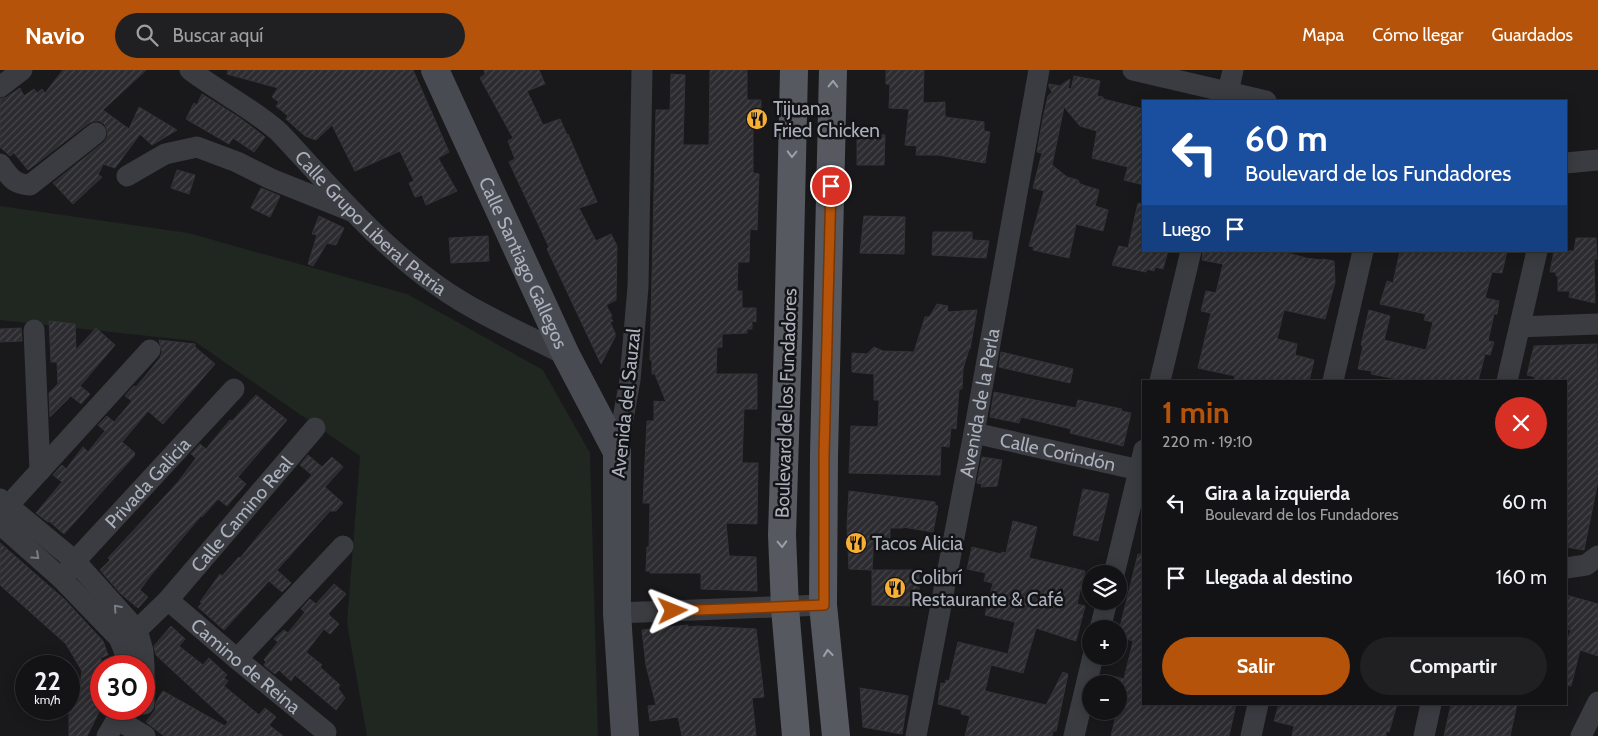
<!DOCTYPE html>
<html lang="es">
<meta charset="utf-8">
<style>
:root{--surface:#131315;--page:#202022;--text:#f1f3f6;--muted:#9d9ea0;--line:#323234;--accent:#b45309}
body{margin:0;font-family:Cabin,sans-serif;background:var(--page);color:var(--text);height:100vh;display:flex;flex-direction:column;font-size:19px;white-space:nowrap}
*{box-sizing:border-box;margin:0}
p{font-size:16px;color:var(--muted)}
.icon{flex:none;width:28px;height:28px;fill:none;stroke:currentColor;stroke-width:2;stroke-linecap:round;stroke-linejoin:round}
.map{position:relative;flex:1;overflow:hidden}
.drawer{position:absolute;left:1142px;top:310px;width:425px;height:325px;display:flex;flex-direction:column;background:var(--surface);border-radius:0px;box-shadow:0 2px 12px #0003,0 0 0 1px var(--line)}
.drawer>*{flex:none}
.top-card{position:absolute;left:1142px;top:30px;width:425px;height:152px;border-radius:0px;box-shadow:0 2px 12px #0003,0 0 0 1px var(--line);background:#1a4fa0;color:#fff;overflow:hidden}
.fabs{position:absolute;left:1082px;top:495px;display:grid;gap:10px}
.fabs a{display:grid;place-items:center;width:45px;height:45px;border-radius:50%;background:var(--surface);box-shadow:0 2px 12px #0003,0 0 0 1px var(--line);font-size:25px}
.speed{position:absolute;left:15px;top:585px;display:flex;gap:10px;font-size:25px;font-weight:700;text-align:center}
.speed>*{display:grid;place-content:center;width:65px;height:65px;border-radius:50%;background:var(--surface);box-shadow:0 2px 12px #0003,0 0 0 1px var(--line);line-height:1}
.speed small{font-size:12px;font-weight:400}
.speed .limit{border:8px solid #d22;background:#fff;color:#111}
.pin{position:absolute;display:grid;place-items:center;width:42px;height:42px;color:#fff;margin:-21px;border:2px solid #fff;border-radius:50%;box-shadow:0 1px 5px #0007}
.me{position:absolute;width:55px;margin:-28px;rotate:88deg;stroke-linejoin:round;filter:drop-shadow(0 0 4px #0008)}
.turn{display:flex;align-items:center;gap:18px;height:105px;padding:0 20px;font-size:22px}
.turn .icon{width:65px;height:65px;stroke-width:2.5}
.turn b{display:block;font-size:35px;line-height:42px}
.then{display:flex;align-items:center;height:48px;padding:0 20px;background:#0003;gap:10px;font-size:19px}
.round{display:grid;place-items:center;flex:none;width:52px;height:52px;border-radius:26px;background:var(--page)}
.headline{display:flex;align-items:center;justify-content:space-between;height:85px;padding:0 20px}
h1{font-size:30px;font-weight:700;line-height:38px;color:var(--accent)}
.action{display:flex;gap:10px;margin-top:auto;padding:10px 20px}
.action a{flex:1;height:58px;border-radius:30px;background:var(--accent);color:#fff;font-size:20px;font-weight:700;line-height:58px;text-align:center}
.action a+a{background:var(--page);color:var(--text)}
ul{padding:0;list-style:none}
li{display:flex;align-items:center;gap:15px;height:75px;padding:0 20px}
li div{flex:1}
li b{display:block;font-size:19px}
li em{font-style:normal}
header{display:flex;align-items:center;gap:30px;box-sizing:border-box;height:70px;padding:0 25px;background:var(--accent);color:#fff}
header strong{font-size:24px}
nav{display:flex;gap:28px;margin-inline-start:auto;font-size:18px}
.search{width:350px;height:45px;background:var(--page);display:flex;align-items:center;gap:12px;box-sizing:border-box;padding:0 18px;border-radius:28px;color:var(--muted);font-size:19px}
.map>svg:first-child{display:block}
</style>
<header>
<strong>Navio</strong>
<div class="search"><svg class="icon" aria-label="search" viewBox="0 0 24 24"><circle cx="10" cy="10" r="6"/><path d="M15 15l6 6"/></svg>Buscar aquí</div>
<nav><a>Mapa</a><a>Cómo llegar</a><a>Guardados</a></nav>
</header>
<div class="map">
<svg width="1598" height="666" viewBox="0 0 1598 666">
<defs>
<pattern id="building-hatch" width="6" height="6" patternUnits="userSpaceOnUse" patternTransform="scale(1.25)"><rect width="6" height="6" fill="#2c2c30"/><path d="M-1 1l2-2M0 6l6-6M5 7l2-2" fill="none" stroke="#48484c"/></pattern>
</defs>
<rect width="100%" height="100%" fill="#19191c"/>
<!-- grass -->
<path fill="#1f2720" d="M0,136L188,163L407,224L543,300L590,383L598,666H367L347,553L360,386L194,271L0,250Z"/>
<!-- building -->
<g fill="url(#building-hatch)" stroke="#333338">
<path d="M63,0H146L103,40L129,59L139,37L177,60L152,75L140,64L115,98L103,94L98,105L102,107L73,134L53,113L104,72L107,68L108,62L105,55L100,51H94L89,53L28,100L14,83L10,86L0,77V29L7,27L20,18L24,26L34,19L37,23L42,19L45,23Z"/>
<path d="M228,0H413L449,82L438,88L457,121L426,135L422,125L415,127L409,113L414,111L400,81L355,101L332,55L316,70L305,66L286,49L288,46L276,36L279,32L272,27L278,18L227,4Z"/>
<path d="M484,0H539L545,14L527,21L543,55L560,49L567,65L568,64L597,132L579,138L596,171L611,164L617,176L616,230L606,235L612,246L610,247L613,251L610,252L615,263V267L601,294L547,179L549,177L509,92L515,89L508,71L513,68L480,8L485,4Z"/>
<path d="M710,0H747V30H761V55H753V103L759,104L757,160L750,159L749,192H738L737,221H742V238H756V252L752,251V259H747V263L722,264V277H717L716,304H757V339H744L742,393H758L757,454L726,453L729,486L756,487L757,521L701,519V503H650V501H646L647,477H649L650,433H643L647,351H654V331L666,332L655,304H652V290H650L656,40H670L671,4L685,5L683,75H709Z"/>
<path d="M886,0H924L923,33L945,32V47L984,52V61L990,62L985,93L938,85H916L917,76L905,75L909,39L889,38L890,14H886Z"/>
<path d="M1074,6L1100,11L1097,26L1103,27V29L1144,39V115L1124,110L1128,97L1092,88L1097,61L1080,56L1064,37L1052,95L1067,107L1078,110L1080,114L1099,120L1095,136L1108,140L1103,161L1076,154L1069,188L1033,180L1034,177L1029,176L1044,121L1033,118L1042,83L1037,82L1043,48L1048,26L1052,22L1049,17V14L1060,16L1070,9L1068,18L1071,19Z"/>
<path d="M202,24L240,48L265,67L254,82L233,68L229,74L186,49L194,33L197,35Z"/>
<path d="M857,64L885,65L884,95H857Z"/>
<path d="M177,100L195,105L189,124L171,118Z"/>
<path d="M261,118L280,126L270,147L251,138Z"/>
<path d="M1138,133L1144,134V181H1168L1163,199L1155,197L1154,201L1147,199L1146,202L1112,195L1119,176L1128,178Z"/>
<path d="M319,146L344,158L336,175L327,173L313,196L308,194L317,165L312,164Z"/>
<path d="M864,146L905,147L904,184L860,183Z"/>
<path d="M933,162H972V170L989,171L986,188L932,185Z"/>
<path d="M488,166L489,191L451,193L449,168Z"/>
<path d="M1576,168H1596L1597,189H1594L1595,233L1569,227L1570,221H1558V206H1556V202H1550L1554,181H1574Z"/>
<path d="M1203,181H1281L1306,188L1322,190V189L1334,191L1335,212L1325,249L1284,240L1277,269L1297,274L1295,285L1314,290L1309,311H1234L1235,306L1198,298L1211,243L1201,241L1206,221L1216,223L1223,194L1202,190Z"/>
<path d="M1400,181H1435L1449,184L1450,181H1507L1502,203L1492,202L1485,228L1499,231L1497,244H1494L1488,271L1494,272L1490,285L1485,284L1478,311H1418L1408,309L1407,311L1371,304L1372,301L1358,299L1363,276L1361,275L1369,240L1390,246L1384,270L1426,280L1433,252L1424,250L1426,244L1380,234L1387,211L1393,213Z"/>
<path d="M937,234L948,236L947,242L977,240L970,279H969L963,299L962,319H959L956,359L951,358L949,377L941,376L940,405L849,403L851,356L878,357L879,330H874V304L852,302V283L867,284L874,277L883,281L914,282L925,247H928L930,246Z"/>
<path d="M49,251L75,254L76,280L96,258L115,275L80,316L90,324L81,334L71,326L50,347L49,323L58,314L57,292H51Z"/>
<path d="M21,258L22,271L0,272V259Z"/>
<path d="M159,270L195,274V277L215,294L163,354L148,341L122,372L135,383L134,386L64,464L49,451L48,452L36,443L62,412L53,405L62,395L66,399L83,377L88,382L105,361L98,355L107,346L114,352L132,331L125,326L134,316L136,317L160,288L162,282Z"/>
<path d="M1597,274L1598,411L1584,480L1566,477V311H1534L1535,307L1527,305L1534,276Z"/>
<path d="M1001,282L1073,299L1070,313L999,297Z"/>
<path d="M994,322L1076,338L1078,330L1122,339L1121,341L1131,343L1123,376L1070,363L1071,359L1021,347L1019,353L990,347Z"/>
<path d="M256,325L287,350L238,407L246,414L227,436L218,429L202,447L201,446L151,505L140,520L148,527L138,538L121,524L100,500L110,490L108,488L178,412L196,388L191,384L200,374L206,379L230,350L232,351Z"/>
<path d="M308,385L322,397L332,387L343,397L325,417L343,433L336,441H330L277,500L291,513L282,522L269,511L224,560L198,537L202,533L200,532L220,504L222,506L239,487L240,488L274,447L312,405L300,395Z"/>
<path d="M982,387L1002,390L997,416L981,417L982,414L977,413Z"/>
<path d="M1083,419L1109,424L1098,471L1073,465Z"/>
<path d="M849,421L935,432V435L938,436L933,462L903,457V458H890V468L874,467L872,500L849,499L847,456Z"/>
<path d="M1013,451L1037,457L1029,488L1085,501L1077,534L1085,536L1076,571L1036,558L1023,603L991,595L985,621L1046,635L1063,602L1068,604L1056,661H1053L1052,666H965L970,646L961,644L962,640L938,634L941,613L945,614L946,610L949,611L958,572L1008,584L1015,552L985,545L993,513L984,511L986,503L967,499L972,477L1001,484L1002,482L1006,483Z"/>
<path d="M0,473L64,529L103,571L108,585L101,588V638L87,666H69V625L78,630L82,601L66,574L0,515Z"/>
<path d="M1138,484H1144V634H1236L1229,666H1111L1117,641H1119L1121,625H1119V614H1106L1108,605L1124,609L1133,571L1119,567V561Z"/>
<path d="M872,500H919V536L872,535Z"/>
<path d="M334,514L346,524L328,544L339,554L330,564L324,559L306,582L322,595L320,597L340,615L338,618L345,628L336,640L295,605L291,611L279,600L275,604L264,595L266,592L264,590L278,572L274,569L284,560L288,563L305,542L301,539L310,529L316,534Z"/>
<path d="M1566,525L1598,534V586L1580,580L1571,616L1566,615V573L1571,560L1566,559Z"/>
<path d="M688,555V557L698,556L756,559L764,627L752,628L756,666H682L678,647L650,651L648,636L656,635L646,595L642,560Z"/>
<path d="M171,556L185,569L179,576L203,595L209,588L227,605L224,608L228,611L224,616L259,645L265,638L276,647L269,655L283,666H164L146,652L155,640L156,632L163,621L225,656L228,652L156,585L154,576Z"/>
<path d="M860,618L908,626L902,664L863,657Z"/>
<path d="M1279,634H1397L1389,662L1386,661V666H1292L1294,656L1274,651Z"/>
<path d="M1451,634H1517L1510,666H1444Z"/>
</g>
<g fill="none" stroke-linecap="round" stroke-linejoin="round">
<!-- street -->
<g stroke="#3a3c41" stroke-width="21">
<path id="s1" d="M190,0C219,22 252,38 279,62C328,114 379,175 438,216C477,244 523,263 566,285"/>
<path d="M1133,0L1266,31"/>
<path d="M0,17L22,0"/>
<path d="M1226,31L1233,0"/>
<path d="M1566,93L1598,90"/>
<path d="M0,94C10,107 13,114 30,115L96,63"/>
<path d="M127,106L165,84L197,77L237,92L271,109L351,141"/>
<path d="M1520,257L1598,254"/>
<path d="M34,260L40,401"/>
<path d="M1160,311L1191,181"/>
<path d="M1333,311L1363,181"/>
<path d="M1507,311L1537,181"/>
<path id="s2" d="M974,363L1144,401"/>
<path d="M617,382L630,310L638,217L642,0"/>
<path d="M0,429L75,491L137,560L143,581L144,596"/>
<path d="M0,448L16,427L150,280"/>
<path d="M0,454L62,509L119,568L124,580L127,596"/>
<path d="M1566,498L1586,495L1598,486"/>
<path d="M1114,504L1144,380"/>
<path id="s3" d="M62,509L75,491L234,319"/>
<path id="s4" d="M168,530L237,589L326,662"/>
<path d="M617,543L823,535"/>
<path d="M1100,559L1107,531"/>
<path id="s5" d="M119,568L137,560L168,530L315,358"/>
<path d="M237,589L343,476"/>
<path d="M144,597V634"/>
<path d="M118,650L145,666"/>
<path d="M107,666L123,639"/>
<path id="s6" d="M916,666L974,363L1039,0"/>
<path d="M1074,666L1093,586"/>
<path d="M1251,666L1258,634"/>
<path d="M1424,666L1431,634"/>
<path d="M1581,666L1598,632"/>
</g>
<!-- secondary -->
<path stroke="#484b51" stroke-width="28" id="s7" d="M435,0L566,285L617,382V543L625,666"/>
<!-- primary -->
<g stroke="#565960" stroke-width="28">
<path d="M794,0L788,268L782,465L785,538L796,666"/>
<path d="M833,0L824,385L823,535L836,666"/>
</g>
</g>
<!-- one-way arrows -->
<defs><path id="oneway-chevron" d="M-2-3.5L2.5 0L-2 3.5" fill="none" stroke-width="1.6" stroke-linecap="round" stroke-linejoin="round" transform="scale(1.25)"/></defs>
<g stroke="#9a9faa">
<use href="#oneway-chevron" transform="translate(833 14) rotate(-89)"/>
<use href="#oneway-chevron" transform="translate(792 84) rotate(91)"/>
<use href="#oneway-chevron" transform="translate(782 474) rotate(88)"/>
<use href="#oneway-chevron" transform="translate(828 583) rotate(-96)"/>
</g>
<g stroke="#787c85">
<use href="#oneway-chevron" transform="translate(36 486) rotate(42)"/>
<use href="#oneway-chevron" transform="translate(117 538) rotate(-132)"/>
</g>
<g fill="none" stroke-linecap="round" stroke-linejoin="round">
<!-- route casing -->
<g stroke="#753606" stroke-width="12">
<path id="route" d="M673,541L824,535V385L831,116"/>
</g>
<!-- route -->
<use href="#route" stroke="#b45309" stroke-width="9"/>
</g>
<!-- icons -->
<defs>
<g id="restaurant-disc" transform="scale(1.125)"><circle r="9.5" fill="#f8af35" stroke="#141417"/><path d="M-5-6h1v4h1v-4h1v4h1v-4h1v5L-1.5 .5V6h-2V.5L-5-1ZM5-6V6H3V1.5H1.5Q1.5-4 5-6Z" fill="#111"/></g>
</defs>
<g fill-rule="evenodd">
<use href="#restaurant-disc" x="757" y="49"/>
<use href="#restaurant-disc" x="856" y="473"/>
<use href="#restaurant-disc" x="895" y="518"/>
</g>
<g text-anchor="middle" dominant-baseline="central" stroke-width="5" stroke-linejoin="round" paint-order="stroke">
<!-- poi labels -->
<g font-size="19" fill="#abb1bc" stroke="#141417" text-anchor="start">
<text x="773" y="38">Tijuana<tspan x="773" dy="22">Fried Chicken</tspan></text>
<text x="872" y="473">Tacos Alicia</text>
<text x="911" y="507">Colibrí<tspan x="911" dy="22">Restaurante &amp; Café</tspan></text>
</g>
<!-- street labels -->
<g font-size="19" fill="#abb1bc" stroke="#141417">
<text stroke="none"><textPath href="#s1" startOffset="238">Calle Grupo Liberal Patria</textPath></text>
<text stroke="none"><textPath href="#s7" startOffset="212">Calle Santiago Gallegos</textPath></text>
<text transform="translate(626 333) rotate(-84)">Avenida del Sauzal</text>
<text transform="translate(786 333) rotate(-88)">Boulevard de los Fundadores</text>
<text stroke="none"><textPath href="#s6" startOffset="339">Avenida de la Perla</textPath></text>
<text stroke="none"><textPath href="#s2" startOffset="86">Calle Corindón</textPath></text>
<text stroke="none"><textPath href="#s3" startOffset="129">Privada Galicia</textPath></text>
<text stroke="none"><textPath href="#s5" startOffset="176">Calle Camino Real</textPath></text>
<text stroke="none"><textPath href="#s4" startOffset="102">Camino de Reina</textPath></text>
</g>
</g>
</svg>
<div class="fabs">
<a><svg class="icon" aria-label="layers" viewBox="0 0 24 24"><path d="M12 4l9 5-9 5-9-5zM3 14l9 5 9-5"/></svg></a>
<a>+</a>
<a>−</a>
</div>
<div class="speed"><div>22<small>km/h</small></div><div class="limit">30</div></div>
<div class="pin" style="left:831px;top:116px;background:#d93025"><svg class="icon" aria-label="arrive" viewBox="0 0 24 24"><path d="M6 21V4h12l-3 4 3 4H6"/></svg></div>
<svg class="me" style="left:673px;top:541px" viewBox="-20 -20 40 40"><path d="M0-17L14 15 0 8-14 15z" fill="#b45309" stroke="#fff" stroke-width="4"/></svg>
<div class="top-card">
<div class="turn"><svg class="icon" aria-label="left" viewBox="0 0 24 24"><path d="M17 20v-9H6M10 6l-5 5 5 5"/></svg><div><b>60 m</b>Boulevard de los Fundadores</div></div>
<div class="then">Luego<svg class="icon" aria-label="arrive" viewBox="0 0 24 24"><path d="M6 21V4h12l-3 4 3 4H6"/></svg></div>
</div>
<section class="drawer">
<div class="headline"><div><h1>1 min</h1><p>220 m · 19:10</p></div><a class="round" style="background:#d93025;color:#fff"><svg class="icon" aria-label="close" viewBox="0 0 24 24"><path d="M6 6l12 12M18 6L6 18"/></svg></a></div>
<ul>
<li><svg class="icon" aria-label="left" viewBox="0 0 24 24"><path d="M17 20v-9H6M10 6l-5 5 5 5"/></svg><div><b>Gira a la izquierda</b><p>Boulevard de los Fundadores</p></div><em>60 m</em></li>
<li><svg class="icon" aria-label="arrive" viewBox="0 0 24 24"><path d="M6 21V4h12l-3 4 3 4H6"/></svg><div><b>Llegada al destino</b></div><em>160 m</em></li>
</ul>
<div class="action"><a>Salir</a><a>Compartir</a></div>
</section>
</div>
